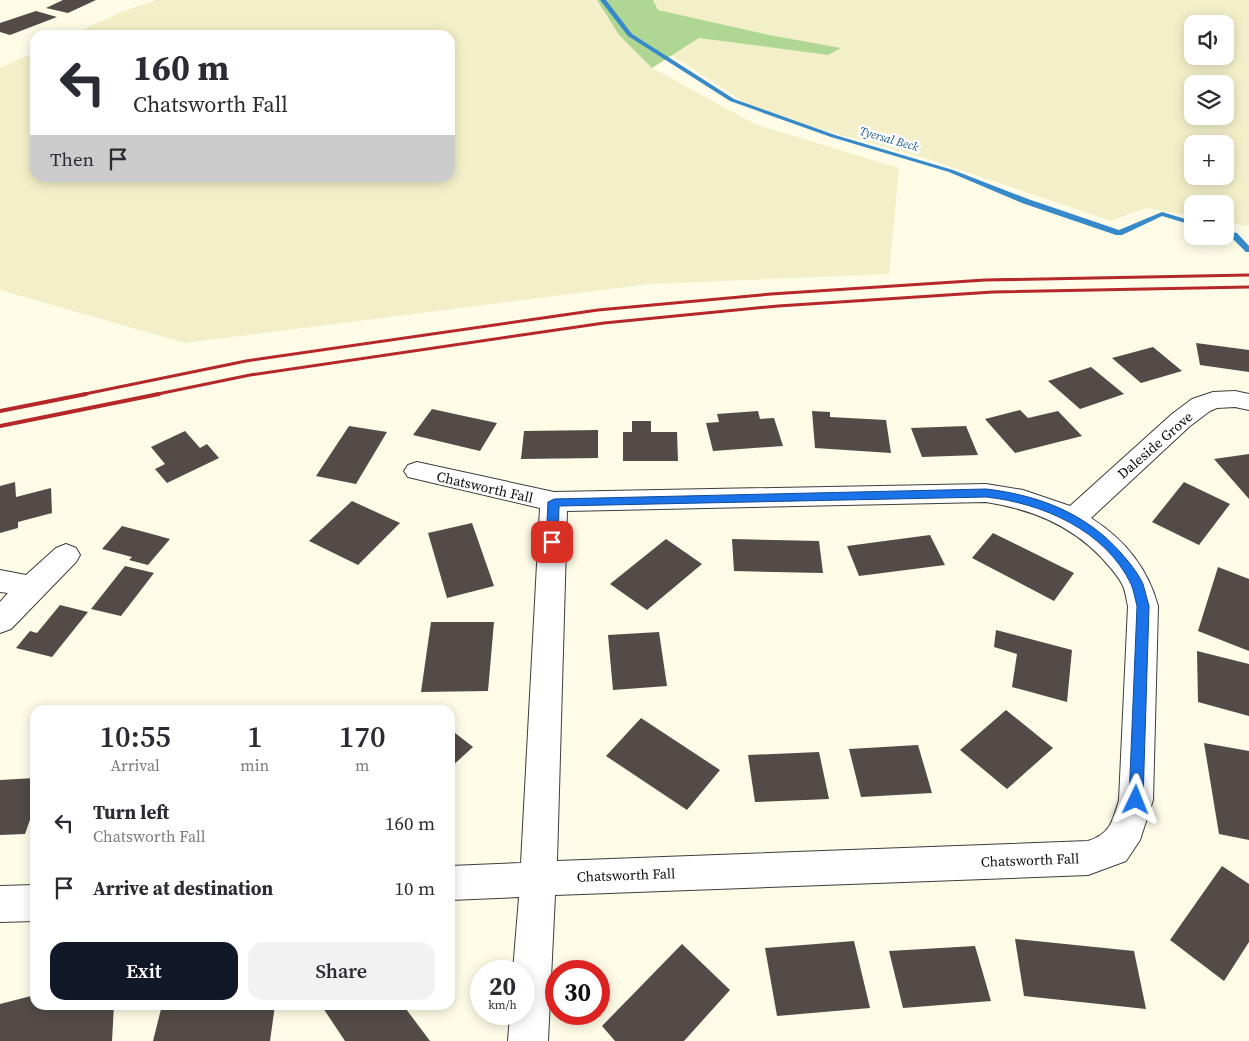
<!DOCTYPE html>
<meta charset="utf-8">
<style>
:root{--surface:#fff;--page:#f2f2f3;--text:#2b2b33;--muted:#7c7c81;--accent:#111827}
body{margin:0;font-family:"Source Serif 4",serif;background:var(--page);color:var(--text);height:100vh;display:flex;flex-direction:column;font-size:19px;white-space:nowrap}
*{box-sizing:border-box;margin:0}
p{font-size:16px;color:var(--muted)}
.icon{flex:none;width:28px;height:28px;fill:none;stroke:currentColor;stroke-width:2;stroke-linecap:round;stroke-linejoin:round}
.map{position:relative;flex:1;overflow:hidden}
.drawer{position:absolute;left:30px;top:705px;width:425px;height:305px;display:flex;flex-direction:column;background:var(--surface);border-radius:15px;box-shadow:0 2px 12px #0003}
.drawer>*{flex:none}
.top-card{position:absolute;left:30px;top:30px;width:425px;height:152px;border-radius:15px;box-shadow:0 2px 12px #0003;background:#fff;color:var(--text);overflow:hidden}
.fabs{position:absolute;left:1184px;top:15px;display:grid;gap:10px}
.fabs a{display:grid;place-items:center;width:50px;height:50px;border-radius:10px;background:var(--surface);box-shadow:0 2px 12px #0003;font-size:25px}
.speed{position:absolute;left:470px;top:960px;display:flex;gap:10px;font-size:25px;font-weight:700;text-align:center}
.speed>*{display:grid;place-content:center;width:65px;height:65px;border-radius:50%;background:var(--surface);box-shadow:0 2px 12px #0003;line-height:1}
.speed small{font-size:12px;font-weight:400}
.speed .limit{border:8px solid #d22;background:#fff;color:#111}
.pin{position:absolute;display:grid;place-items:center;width:42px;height:42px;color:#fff;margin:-21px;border-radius:10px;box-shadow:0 2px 8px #0006}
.me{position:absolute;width:55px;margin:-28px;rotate:2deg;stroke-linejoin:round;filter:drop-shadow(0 0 4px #0008)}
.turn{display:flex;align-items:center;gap:18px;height:105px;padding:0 20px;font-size:22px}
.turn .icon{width:65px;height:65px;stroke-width:2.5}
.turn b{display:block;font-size:35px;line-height:42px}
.then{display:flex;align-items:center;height:48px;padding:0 20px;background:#0003;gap:10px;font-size:19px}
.eta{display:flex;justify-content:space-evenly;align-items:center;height:85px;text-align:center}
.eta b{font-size:30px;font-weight:600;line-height:35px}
.button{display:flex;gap:10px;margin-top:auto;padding:10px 20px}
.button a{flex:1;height:58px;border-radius:15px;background:var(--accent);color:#fff;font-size:20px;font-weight:600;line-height:58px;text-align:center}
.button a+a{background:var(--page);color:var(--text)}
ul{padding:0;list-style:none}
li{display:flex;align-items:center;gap:15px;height:65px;padding:0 20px}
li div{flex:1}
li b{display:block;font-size:19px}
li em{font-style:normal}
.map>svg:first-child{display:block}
</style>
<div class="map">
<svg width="1249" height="1041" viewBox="0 0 1249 1041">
<rect width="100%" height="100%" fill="#fefbe7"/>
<!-- farmland -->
<g fill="#f3f0c9" fill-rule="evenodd">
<path d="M156,0H597L619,35L652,68L755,124L899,168L889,274L650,284L185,343L0,290V68L35,52V178H450V35H71L121,12Z"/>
<path d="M653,0H1249V226L1225,222V204H1192V216L1146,208L1111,221L925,158L761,113L671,55L699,38L828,55L840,48L769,35L658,10ZM1192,24H1225V56H1192ZM1192,84H1225V116H1192ZM1192,144H1225V176H1192Z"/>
</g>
<!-- forest -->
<path fill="#afd793" d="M597,0H653L658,10L769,35L841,48L828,55L699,38L652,68L619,35Z"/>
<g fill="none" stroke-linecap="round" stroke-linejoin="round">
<!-- stream -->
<g fill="#378ac9" fill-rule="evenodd">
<path d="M600,0H606L632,34L734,99L835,135L953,170L1028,199L1119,230L1162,212L1192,221V225L1162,216L1122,235H1116L1022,203L949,172L831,137L730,101L628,36Z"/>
<path d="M1225,231L1237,233L1249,246V252H1246L1231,237L1225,235Z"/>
</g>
</g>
<!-- building -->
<g fill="#524b47">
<path d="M63,0H96L68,13L46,8Z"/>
<path d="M36,11L57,17L10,35L0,32V23Z"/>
<path d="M1196,343L1249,350V372L1200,365Z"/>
<path d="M1153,347L1182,371L1141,383L1112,358Z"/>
<path d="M1091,367L1124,394L1080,409L1048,381Z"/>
<path d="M432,409L464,416L497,423L480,451L413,435Z"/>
<path d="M1020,410L1028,418L1058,411L1082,436L1015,453L985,419Z"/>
<path d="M758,411L760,419L774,418L783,446L713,451L706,423L719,422L717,414Z"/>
<path d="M812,411L830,412V417L886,420L891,453L815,448Z"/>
<path d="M632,421H651V432H677L678,461H623V432H632Z"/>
<path d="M349,426L387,432L356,484L316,476Z"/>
<path d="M966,426L978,455L922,457L911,428Z"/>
<path d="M598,430V458L521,459L524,431Z"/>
<path d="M185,431L200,448L207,444L219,458L167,483L155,469L165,464L151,447Z"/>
<path d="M1249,454V499L1214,459Z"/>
<path d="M15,482L16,497L51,488L52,513L18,522V528L0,533V486Z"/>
<path d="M1184,482L1230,504L1199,545L1152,522Z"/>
<path d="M352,501L400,523L358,565L309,541Z"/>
<path d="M472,523L494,586L447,598L428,533Z"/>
<path d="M122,526L152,534L170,539L148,565L129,560L132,557L102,549Z"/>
<path d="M993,533L1074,573L1054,601L972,558Z"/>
<path d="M930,535L945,565L859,576L847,546Z"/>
<path d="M666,539L702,564L647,610L610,584Z"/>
<path d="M732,539L819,541L823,573L734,571Z"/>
<path d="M125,566L154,573L121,616L91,609Z"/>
<path d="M1218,567L1249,579V651L1198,631Z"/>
<path d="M60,605L88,612L52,657L16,648L30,631L37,633Z"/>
<path d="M431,622H494L488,691L421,692Z"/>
<path d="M996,630L1072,650L1067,702L1012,687L1017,654L994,647Z"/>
<path d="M659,632L667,686L613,690L608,635Z"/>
<path d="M1197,651L1249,664V716L1198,702Z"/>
<path d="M1006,710L1053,748L1007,789L960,750Z"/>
<path d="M641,718L720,770L687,810L606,756Z"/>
<path d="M450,729L473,747L450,768Z"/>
<path d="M1204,743L1249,751V840L1219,834Z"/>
<path d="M918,745L932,793L861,797L849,749Z"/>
<path d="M819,752L829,799L755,802L748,755Z"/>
<path d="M35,778V805L25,834L0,835V780Z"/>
<path d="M1222,866L1249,884V942L1224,981L1170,940Z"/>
<path d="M1015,939L1134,951L1146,1009L1024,996Z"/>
<path d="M854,941L870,1008L777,1016L765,948Z"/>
<path d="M682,944L730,990L684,1041H615L602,1026Z"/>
<path d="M975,946L991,1001L903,1008L889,951Z"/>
<path d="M35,995V1005H114L112,1041H0V1004Z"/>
<path d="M162,1005H275L270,1041H153Z"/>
<path d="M321,1005H403L430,1041H345Z"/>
</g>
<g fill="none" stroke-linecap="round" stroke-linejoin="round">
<!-- minor casing -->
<g stroke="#3d3d3d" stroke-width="2">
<g id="minor">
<path d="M1235,391L1249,394V410L1235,407L1217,408L1210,411L1190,426L1091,518C1124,539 1148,568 1158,606L1153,800L1140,840L1126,861L1088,875L555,895L548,1041H508L510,1014H524V971H513L519,897L450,900V866L521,863L540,508L408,477L404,471L408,465L417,462L554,492L986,484L1023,490L1070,506L1172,414L1192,399L1213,392ZM986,502C1030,509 1069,524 1101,557C1108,565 1117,574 1122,584C1126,591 1126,599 1128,606L1119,800C1113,821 1110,834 1088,841L557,861L567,511Z"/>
<path d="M66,544L76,548L80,555L76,562L11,629L0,633V602L8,593L0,592V570L26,575L56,548Z"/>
<path d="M35,885V921L0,922V886Z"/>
</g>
</g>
<!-- minor -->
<use href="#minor" fill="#fff" fill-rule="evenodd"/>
<!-- rail-far1 -->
<g stroke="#b52729" stroke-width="3">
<path d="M80,395L246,361L598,310L771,294L985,280L1249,275"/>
<path d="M153,395L250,375L604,323L778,306L993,292L1249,287"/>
</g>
<!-- rail -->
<g stroke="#b52729" stroke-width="4">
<path d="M0,411L86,394"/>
<path d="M0,426L159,394"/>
</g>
</g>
<!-- route -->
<path fill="#1a73e8" stroke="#114b97" d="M986,489C1038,495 1086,513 1121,553C1129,562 1138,573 1143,584C1145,591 1147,599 1149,606L1143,800L1141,804L1136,806L1131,804L1129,800L1137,606C1135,599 1134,591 1131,584C1105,530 1042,503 986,497L559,506L558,542L552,546L546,542L548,502L554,499Z"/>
<g text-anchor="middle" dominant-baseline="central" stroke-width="5" stroke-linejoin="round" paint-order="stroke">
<!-- far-water labels -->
<g font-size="12" font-style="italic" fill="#185b96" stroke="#fff">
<text transform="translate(889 139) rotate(16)">Tyersal Beck</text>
</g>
<!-- street labels -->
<g font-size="14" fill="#0a0a0a" stroke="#fff">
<text transform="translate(1155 445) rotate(-41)">Daleside Grove</text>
<text transform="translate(485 487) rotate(13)">Chatsworth Fall</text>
<text transform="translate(1030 860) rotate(-2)">Chatsworth Fall</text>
<text transform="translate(626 875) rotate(-2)">Chatsworth Fall</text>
</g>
</g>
</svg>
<div class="fabs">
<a><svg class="icon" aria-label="sound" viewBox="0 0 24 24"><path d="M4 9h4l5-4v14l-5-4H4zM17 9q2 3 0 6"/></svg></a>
<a><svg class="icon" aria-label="layers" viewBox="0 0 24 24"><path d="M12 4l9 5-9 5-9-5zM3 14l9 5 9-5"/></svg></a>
<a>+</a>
<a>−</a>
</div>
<div class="speed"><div>20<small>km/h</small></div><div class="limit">30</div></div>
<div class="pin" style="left:552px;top:542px;background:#d93025"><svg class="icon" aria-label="arrive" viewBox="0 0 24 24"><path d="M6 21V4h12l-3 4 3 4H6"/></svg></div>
<svg class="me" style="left:1136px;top:800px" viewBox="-20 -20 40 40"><path d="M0-17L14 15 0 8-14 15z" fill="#1a73e8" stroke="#fff" stroke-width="4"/></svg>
<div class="top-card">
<div class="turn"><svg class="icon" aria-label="left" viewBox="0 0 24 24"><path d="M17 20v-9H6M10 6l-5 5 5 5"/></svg><div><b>160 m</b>Chatsworth Fall</div></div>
<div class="then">Then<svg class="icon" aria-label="arrive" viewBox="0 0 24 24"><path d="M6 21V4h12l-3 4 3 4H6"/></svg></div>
</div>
<section class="drawer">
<div class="eta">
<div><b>10:55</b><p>Arrival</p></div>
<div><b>1</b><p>min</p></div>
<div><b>170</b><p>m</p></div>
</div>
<ul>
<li><svg class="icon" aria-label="left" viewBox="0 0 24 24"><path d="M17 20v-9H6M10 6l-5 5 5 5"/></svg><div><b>Turn left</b><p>Chatsworth Fall</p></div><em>160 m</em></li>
<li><svg class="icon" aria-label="arrive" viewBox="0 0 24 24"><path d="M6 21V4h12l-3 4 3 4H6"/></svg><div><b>Arrive at destination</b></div><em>10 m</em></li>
</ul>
<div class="button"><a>Exit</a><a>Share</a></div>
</section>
</div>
